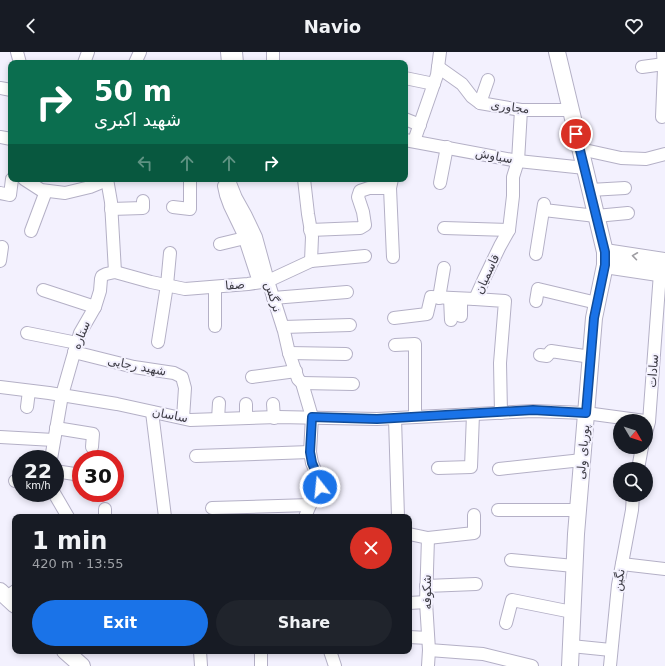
<!DOCTYPE html>
<meta charset="utf-8">
<style>
:root{--surface:#171b24;--page:#20242c;--text:#f1f3f6;--muted:#9ea1a6;--accent:#1a73e8}
body{margin:0;font-family:"DejaVu Sans",Vazirmatn,sans-serif;background:var(--page);color:var(--text);height:100vh;display:flex;flex-direction:column;font-size:15px;white-space:nowrap}
*{box-sizing:border-box;margin:0}
p{font-size:13px;color:var(--muted)}
.icon{flex:none;width:22px;height:22px;fill:none;stroke:currentColor;stroke-width:2;stroke-linecap:round;stroke-linejoin:round}
.map{position:relative;flex:1;overflow:hidden}
.sheet{position:absolute;left:12px;top:462px;width:400px;height:140px;display:flex;flex-direction:column;background:var(--surface);border-radius:8px;box-shadow:0 2px 6px #0003}
.sheet>*{flex:none}
.hud{position:absolute;left:8px;top:8px;width:400px;height:122px;border-radius:8px;box-shadow:0 2px 6px #0003;background:#0b6e4f;color:#fff;overflow:hidden}
.needle{width:26px;rotate:129deg}
.fabs{position:absolute;left:613px;top:362px;display:grid;gap:8px}
.fabs a{display:grid;place-items:center;width:40px;height:40px;border-radius:50%;background:var(--surface);box-shadow:0 2px 6px #0003;font-size:20px}
.speed{position:absolute;left:12px;top:398px;display:flex;gap:8px;font-size:20px;font-weight:700;text-align:center}
.speed>*{display:grid;place-content:center;width:52px;height:52px;border-radius:50%;background:var(--surface);box-shadow:0 2px 6px #0003;line-height:1}
.speed small{font-size:10px;font-weight:400}
.speed .limit{border:6px solid #d22;background:#fff;color:#111}
.pin{position:absolute;display:grid;place-items:center;width:34px;height:34px;color:#fff;margin:-17px;border:2px solid #fff;border-radius:50%;box-shadow:0 1px 4px #0007}
.me{position:absolute;width:44px;margin:-22px;rotate:344deg;stroke-linejoin:round;filter:drop-shadow(0 0 3px #0008)}
.turn{display:flex;align-items:center;gap:14px;height:84px;padding:0 20px;font-size:18px}
.turn .icon{width:52px;height:52px;stroke-width:2.5}
.turn b{display:block;font-size:28px;line-height:34px}
.lanes{display:flex;align-items:center;height:38px;padding:0 20px;background:#0003;justify-content:center;gap:20px;direction:ltr}
.lanes .off{opacity:.35}
.round{display:grid;place-items:center;flex:none;width:42px;height:42px;border-radius:21px;background:var(--page)}
.head{display:flex;align-items:center;justify-content:space-between;height:68px;padding:0 20px}
h1{font-size:24px;font-weight:700;line-height:30px}
.primary-button{display:flex;gap:8px;margin-top:auto;padding:8px 20px}
.primary-button a{flex:1;height:46px;border-radius:24px;background:var(--accent);color:#fff;font-size:16px;font-weight:700;line-height:46px;text-align:center}
.primary-button a+a{background:var(--page);color:var(--text)}
header{display:flex;justify-content:space-between;align-items:center;height:52px;padding:0 20px;background:var(--surface);font-size:18px;font-weight:700}
.map>svg:first-child{display:block}
</style>
<header><svg class="icon" aria-label="back" viewBox="0 0 24 24"><path d="M15 5l-7 7 7 7"/></svg>Navio<svg class="icon" aria-label="heart" viewBox="0 0 24 24"><path d="M12 20l-8-8c-3-5 5-10 8-4 3-6 11-1 8 4z"/></svg></header>
<div class="map">
<svg width="665" height="614" viewBox="0 0 665 614">
<rect width="100%" height="100%" fill="#f3f1fe"/>
<g fill="none" stroke-linecap="round" stroke-linejoin="round">
<!-- minor casing -->
<g stroke="#b4b0c6" stroke-width="14">
<g id="minor">
<path d="M17,0L20,11"/>
<path d="M227,0L228,11"/>
<path d="M236,0L237,11"/>
<path d="M273,0V11"/>
<path d="M84,11L88,0"/>
<path d="M135,11L140,0"/>
<path d="M438,15L462,32L472,45L480,51L521,58H571"/>
<path d="M642,15L664,12"/>
<path d="M405,26L434,32"/>
<path d="M0,36L11,38"/>
<path d="M480,51L488,28"/>
<path d="M662,65L664,17L663,0"/>
<path d="M405,67L420,73"/>
<path d="M0,85L11,87"/>
<path d="M405,88L518,109L585,116"/>
<path d="M414,89L437,23L440,0"/>
<path d="M580,97L621,106L646,107L665,102"/>
<path d="M24,127L41,138L65,141L90,135L107,128"/>
<path d="M107,127L111,150L115,220"/>
<path d="M230,127V131L236,146L246,164L256,185L268,229L284,279L289,301L298,327L302,331L312,365L310,400L312,411L318,425L320,435L317,444L310,453L305,465"/>
<path d="M304,127L308,162L312,185L311,209"/>
<path d="M392,127L390,136L393,205"/>
<path d="M440,131L447,95"/>
<path d="M224,134L226,143L230,154L243,181L259,230"/>
<path d="M590,138L625,136"/>
<path d="M0,141L10,143L12,127"/>
<path d="M173,155L190,157V127"/>
<path d="M111,157L143,156V149"/>
<path d="M544,158L596,164L628,161"/>
<path d="M444,176L509,178"/>
<path d="M310,178L360,176L365,173L363,160L358,145L360,139L369,136H390"/>
<path d="M31,179L46,139"/>
<path d="M220,192L245,186"/>
<path d="M536,202L544,152"/>
<path d="M0,209L2,195"/>
<path d="M215,235V274"/>
<path d="M43,238L95,255"/>
<path d="M273,246L347,240"/>
<path d="M439,246L444,216"/>
<path d="M450,246L451,268"/>
<path d="M461,247V264"/>
<path d="M536,249L538,237L597,251"/>
<path d="M394,266L427,262L431,245L475,247"/>
<path d="M283,275L350,273"/>
<path d="M27,281L77,291"/>
<path d="M158,290L167,233L170,201"/>
<path d="M395,293L415,292V365"/>
<path d="M74,300L134,315L174,321L182,325L185,336L183,366"/>
<path d="M289,301L346,302"/>
<path d="M540,303L547,304L551,299L591,305"/>
<path d="M252,325L296,319"/>
<path d="M302,331L353,332"/>
<path d="M0,335L49,341L117,352L190,368L278,365L377,367L533,359L586,361L645,369"/>
<path d="M246,352V366"/>
<path d="M273,352L274,366"/>
<path d="M27,355L29,339"/>
<path d="M152,360L165,465"/>
<path d="M501,361L500,311L505,249L475,247L484,227L500,194L509,178L513,144V125L518,109L521,58"/>
<path d="M395,366L398,465"/>
<path d="M218,367L219,351"/>
<path d="M56,376L93,382L92,395"/>
<path d="M646,381L649,370L660,221"/>
<path d="M0,385L54,388"/>
<path d="M196,404L310,400"/>
<path d="M51,407L62,343L72,308L80,281L95,255L100,239L101,227L102,224L106,222L115,220L151,230L185,237L248,232L268,229L311,209L365,204"/>
<path d="M438,416L471,415L473,362"/>
<path d="M499,417L582,408"/>
<path d="M638,417L642,395"/>
<path d="M55,419L81,423"/>
<path d="M15,429L21,430"/>
<path d="M54,441L68,465"/>
<path d="M212,456L310,453"/>
<path d="M105,457V465"/>
<path d="M498,458H578"/>
<path d="M409,482L428,486L426,550L429,598L428,614"/>
<path d="M428,486L474,481V463"/>
<path d="M511,508L574,514"/>
<path d="M622,512L665,517"/>
<path d="M426,534L476,532"/>
<path d="M7,545L15,539"/>
<path d="M409,551L426,550"/>
<path d="M506,571L512,548L572,560"/>
<path d="M409,585L428,586"/>
<path d="M571,594L611,598"/>
<path d="M429,598L483,602L532,614"/>
<path d="M200,599L201,614"/>
<path d="M261,599V614"/>
<path d="M330,599L335,614"/>
<path d="M610,614L618,533L632,458L633,443"/>
</g>
</g>
<!-- major casing -->
<g stroke="#b4b0c6" stroke-width="18">
<g id="major">
<path d="M557,0L605,200V213L594,266L576,482L570,614"/>
<path d="M605,200L665,209"/>
<path d="M605,213L665,222"/>
<path d="M0,539L15,553"/>
<path d="M65,599L82,614"/>
</g>
</g>
<!-- minor -->
<use href="#minor" stroke="#fff" stroke-width="12"/>
<!-- major -->
<use href="#major" stroke="#fff" stroke-width="16"/>
</g>
<!-- one-way arrows -->
<defs><path id="oneway-chevron" d="M-2-3.5L2.5 0L-2 3.5" fill="none" stroke-width="1.6" stroke-linecap="round" stroke-linejoin="round"/></defs>
<use stroke="#9e9da2" href="#oneway-chevron" transform="translate(635 204) rotate(-172)"/>
<g fill="none" stroke-linecap="round" stroke-linejoin="round">
<!-- route casing -->
<g stroke="#114b97" stroke-width="10">
<path id="route" d="M320,435L318,425L312,411L310,400L312,365L377,367L533,358L586,361L594,266L605,213V200L576,82"/>
</g>
<!-- route -->
<use href="#route" stroke="#1a73e8" stroke-width="7"/>
</g>
<g text-anchor="middle" dominant-baseline="central" stroke-width="4" stroke-linejoin="round" paint-order="stroke">
<!-- street labels -->
<g font-size="12" fill="#3c3b44" stroke="#f3f1fe">
<text transform="translate(510 55) rotate(7)">مجاوری</text>
<text transform="translate(494 104) rotate(11)">سیاوش</text>
<text transform="translate(487 222) rotate(-65)">قاسمیان</text>
<text transform="translate(235 233) rotate(-5)">صفا</text>
<text transform="translate(273 245) rotate(72)">نرگس</text>
<text transform="translate(81 283) rotate(-68)">ستاره</text>
<text transform="translate(137 314) rotate(11)">شهید رجایی</text>
<text transform="translate(653 319) rotate(-86)">سادات</text>
<text transform="translate(170 363) rotate(11)">ساسان</text>
<text transform="translate(583 400) rotate(-85)">پوریای ولی</text>
<text transform="translate(619 528) rotate(-81)">نگین</text>
<text transform="translate(427 540) rotate(-90)">شکوفه</text>
</g>
</g>
</svg>
<div class="fabs">
<a><svg class="needle" viewBox="-14 -14 28 28"><path d="M0-13l5 13h-10z" fill="#e53935"/><path d="M0 13l5-13h-10z" fill="#9ea1a6"/></svg></a>
<a><svg class="icon" aria-label="search" viewBox="0 0 24 24"><circle cx="10" cy="10" r="6"/><path d="M15 15l6 6"/></svg></a>
</div>
<div class="speed"><div>22<small>km/h</small></div><div class="limit">30</div></div>
<div class="pin" style="left:576px;top:82px;background:#d93025"><svg class="icon" aria-label="arrive" viewBox="0 0 24 24"><path d="M6 21V4h12l-3 4 3 4H6"/></svg></div>
<svg class="me" style="left:320px;top:435px" viewBox="-20 -20 40 40"><circle r="17" fill="#1a73e8" stroke="#fff" stroke-width="3"/><path d="M0-11L8 9 0 5-8 9z" fill="#fff"/></svg>
<div class="hud">
<div class="turn"><svg class="icon" aria-label="right" viewBox="0 0 24 24"><path d="M7 20v-9h11M14 6l5 5-5 5"/></svg><div><b>50 m</b>شهید اکبری</div></div>
<div class="lanes"><svg class="icon off" aria-label="left" viewBox="0 0 24 24"><path d="M17 20v-9H6M10 6l-5 5 5 5"/></svg><svg class="icon off" aria-label="ahead" viewBox="0 0 24 24"><path d="M12 20V5M6 11l6-6 6 6"/></svg><svg class="icon off" aria-label="ahead" viewBox="0 0 24 24"><path d="M12 20V5M6 11l6-6 6 6"/></svg><svg class="icon" aria-label="right" viewBox="0 0 24 24"><path d="M7 20v-9h11M14 6l5 5-5 5"/></svg></div>
</div>
<section class="sheet">
<div class="head"><div><h1>1 min</h1><p>420 m · 13:55</p></div><a class="round" style="background:#d93025;color:#fff"><svg class="icon" aria-label="close" viewBox="0 0 24 24"><path d="M6 6l12 12M18 6L6 18"/></svg></a></div>
<div class="primary-button"><a>Exit</a><a>Share</a></div>
</section>
</div>
